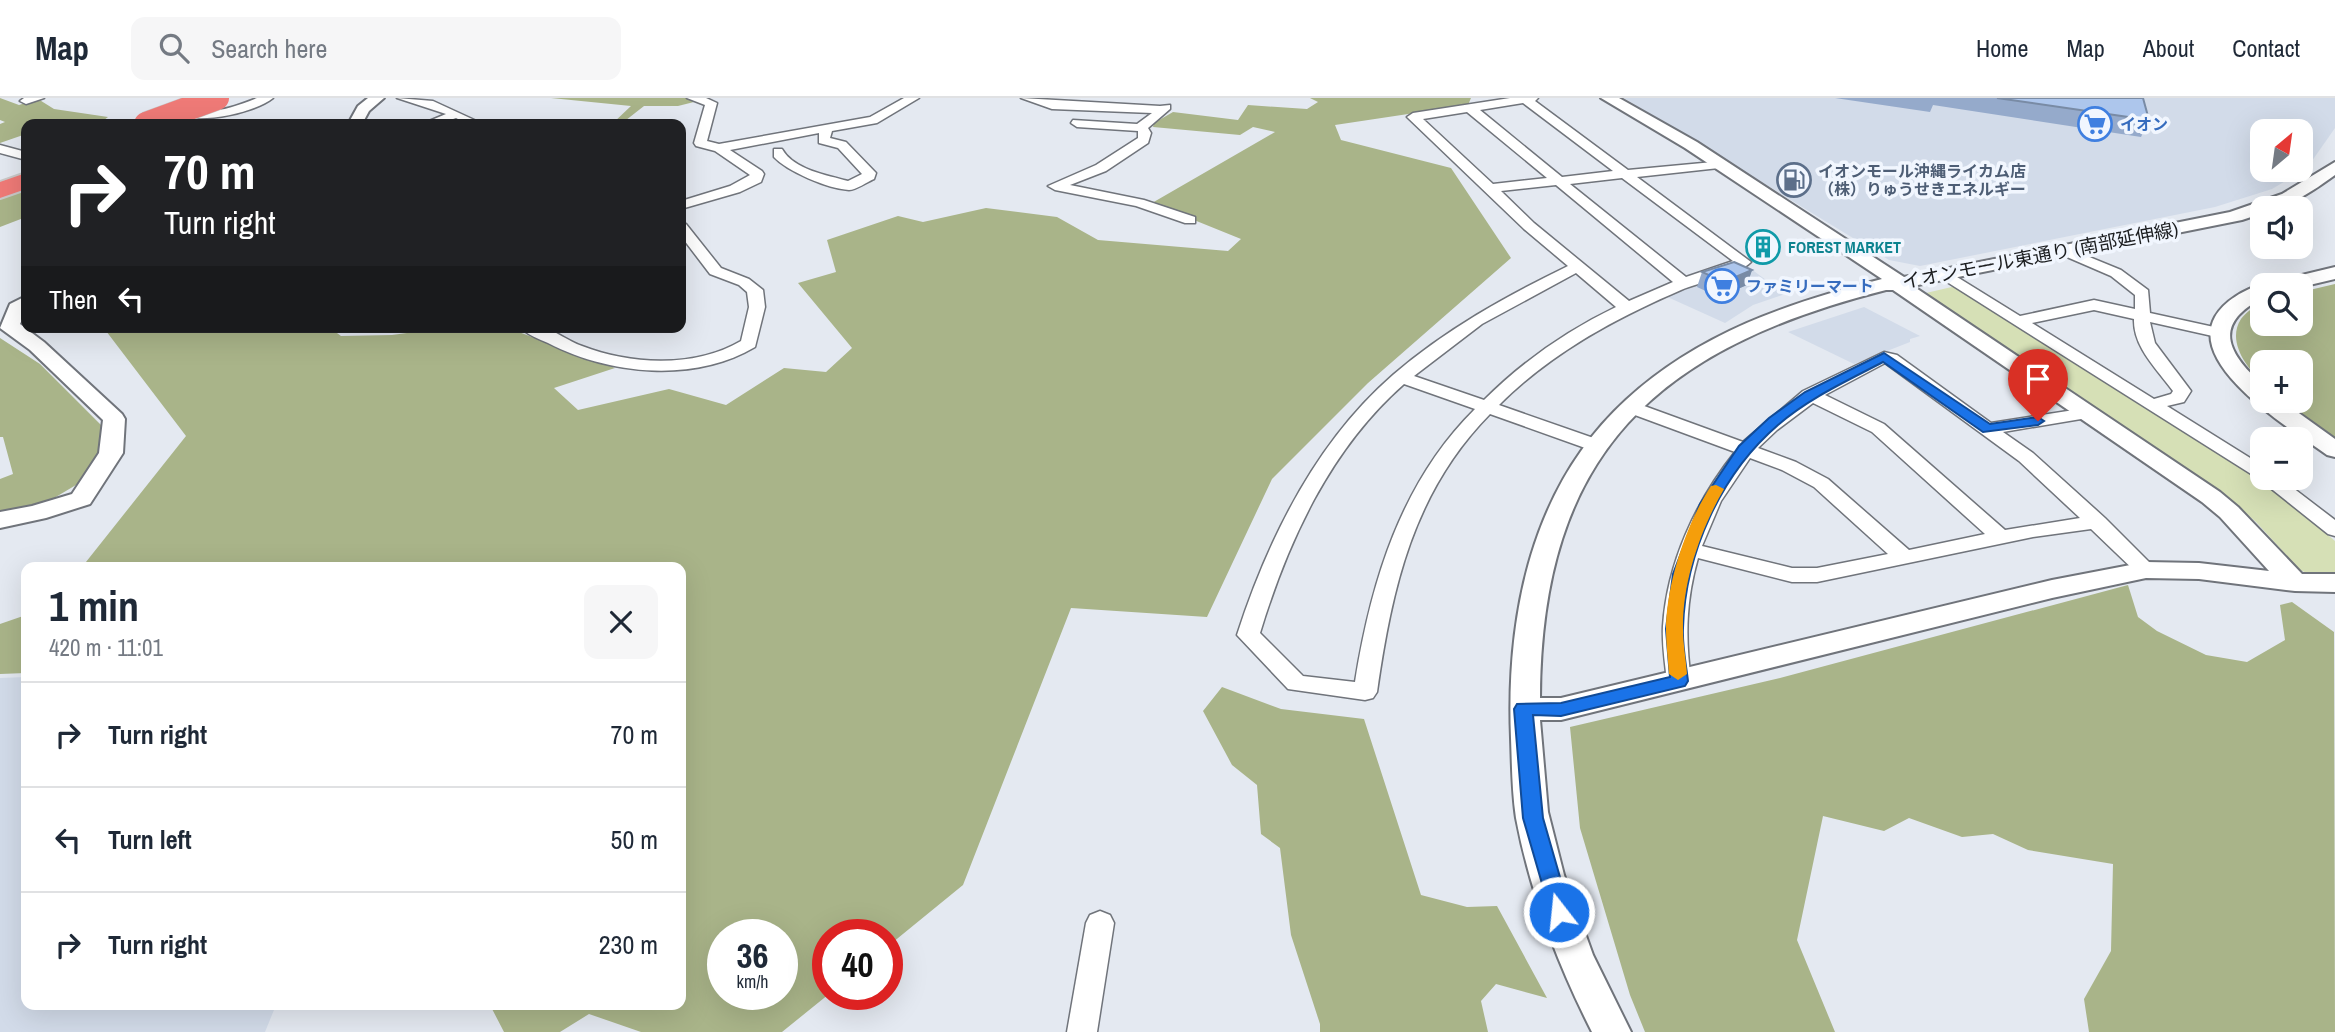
<!DOCTYPE html>
<meta charset="utf-8">
<style>
:root{--surface:#fff;--page:#f6f6f7;--text:#1f2937;--muted:#747a83;--line:#e0e1e3}
body{margin:0;font-family:"Archivo Narrow","Noto Sans JP",sans-serif;background:var(--page);color:var(--text);height:100vh;display:flex;flex-direction:column;font-size:26px;white-space:nowrap}
*{box-sizing:border-box;margin:0}
p{font-size:23px;color:var(--muted)}
.icon{flex:none;width:38px;height:38px;fill:none;stroke:currentColor;stroke-width:2;stroke-linecap:round;stroke-linejoin:round}
.map{position:relative;flex:1;overflow:hidden}
.details{position:absolute;left:21px;top:464px;width:665px;height:448px;display:flex;flex-direction:column;background:var(--surface);border-radius:14px;box-shadow:0 7px 28px #0002}
.details>*{flex:none}
.top-card{position:absolute;left:21px;top:21px;width:665px;height:214px;border-radius:14px;box-shadow:0 7px 28px #0002;background:#202124;color:#fff;overflow:hidden}
.needle{width:46px;rotate:29deg}
.buttons{position:absolute;left:2250px;top:21px;display:grid;gap:14px}
.buttons a{display:grid;place-items:center;width:63px;height:63px;border-radius:14px;background:var(--surface);box-shadow:0 7px 28px #0002;font-size:35px}
.speed{position:absolute;left:707px;top:821px;display:flex;gap:14px;font-size:35px;font-weight:700;text-align:center}
.speed>*{display:grid;place-content:center;width:91px;height:91px;border-radius:50%;background:var(--surface);box-shadow:0 7px 28px #0002;line-height:1}
.speed small{font-size:18px;font-weight:400}
.speed .limit{border:10px solid #d22;background:#fff;color:#111}
.pin{position:absolute;display:grid;place-items:center;width:60px;height:60px;color:#fff;margin:-72px -30px;border-radius:50% 50% 50% 0;rotate:-45deg;box-shadow:0 0 7px #0007}
.pin .icon{rotate:45deg}
.me{position:absolute;width:77px;margin:-38px;rotate:344deg;stroke-linejoin:round;filter:drop-shadow(0 0 5px #0008)}
.turn{display:flex;align-items:center;gap:24px;height:147px;padding:0 28px;font-size:32px}
.turn .icon{width:91px;height:91px;stroke-width:2.5}
.turn b{display:block;font-size:49px;line-height:60px}
.then{display:flex;align-items:center;height:66px;padding:0 28px;background:#0003;gap:14px;font-size:26px}
.round{display:grid;place-items:center;flex:none;width:74px;height:74px;border-radius:14px;background:var(--page)}
.summary{display:flex;align-items:center;justify-content:space-between;height:119px;padding:0 28px}
h1{font-size:42px;font-weight:800;line-height:52px}
ul{padding:0;list-style:none}
li{display:flex;align-items:center;gap:21px;height:105px;padding:0 28px;border-top:2px solid var(--line)}
li div{flex:1}
li b{display:block;font-size:26px}
li em{font-style:normal}
header{display:flex;align-items:center;gap:42px;box-sizing:border-box;height:98px;padding:0 35px;background:var(--surface);border-bottom:2px solid var(--line)}
header strong{font-size:33px}
nav{display:flex;gap:38px;margin-inline-start:auto;font-size:24px}
.search{width:490px;height:63px;background:var(--page);display:flex;align-items:center;gap:18px;box-sizing:border-box;padding:0 24px;border-radius:14px;color:var(--muted);font-size:26px}
.map>svg:first-child{display:block}
</style>
<header>
<strong>Map</strong>
<div class="search"><svg class="icon" aria-label="search" viewBox="0 0 24 24"><circle cx="10" cy="10" r="6"/><path d="M15 15l6 6"/></svg>Search here</div>
<nav><a>Home</a><a>Map</a><a>About</a><a>Contact</a></nav>
</header>
<div class="map">
<svg width="2335" height="934" viewBox="0 0 2335 934">
<rect width="100%" height="100%" fill="#e4e9f1"/>
<!-- built -->
<g fill="#d2dbe9" fill-rule="evenodd">
<path d="M1624,0H2335V30L2307,70L2272,91L2215,109L1920,168L1889,162ZM2263,33H2301V72H2263Z"/>
<path d="M1747,168L1785,196L1753,207L1725,225L1663,197Z"/>
<path d="M1864,209L1920,238L1910,241V244L1854,266L1788,234Z"/>
<path d="M26,579V906L276,907L265,934H0V580Z"/>
</g>
<!-- green -->
<path fill="#d6e0b6" d="M1956,188L2269,387L2335,443V475L2309,476L2300,472L2256,424L2221,394L1925,199L1926,195Z"/>
<!-- forest -->
<g fill="#a9b489" fill-rule="evenodd">
<path d="M0,0L19,7L38,1L54,11L108,19L99,26L64,23L53,26H26V36L0,45V26L5,24L0,22Z"/>
<path d="M551,0H686L694,4L678,8H644L621,26H612L631,8Z"/>
<path d="M1310,0H1471L1468,7L1335,27L1341,42L1451,70L1511,160L1368,285L1272,381L1207,519L1071,510L963,787L887,849V836H828L829,896L782,934H641L589,916L560,934H504L490,907L681,906V469H82L186,338L103,229H329L341,238L392,237L451,229H505L615,270L554,290L578,312L669,291L726,307L784,270L826,274L852,250L798,185L836,174L827,142L898,118L923,124L986,110L1057,119L1098,142L1228,153L1241,141L1152,105L1275,34L1253,29L1240,37L1153,29L1154,25L1173,14L1238,22L1248,7L1307,11L1318,4ZM723,836H782V896H723Z"/>
<path d="M26,87V119L0,129V94Z"/>
<path d="M2335,186V340L2282,303H2301V264H2263V285C2248,271 2226,244 2241,221C2246,214 2256,208 2262,203L2263,226H2301V194Z"/>
<path d="M0,240L40,266L103,329L98,364L81,384L39,409L0,414V381L13,376L3,339H0Z"/>
<path d="M2128,487L2138,519L2157,533L2206,557L2247,564L2285,542L2280,507L2292,504L2334,534L2335,934H2089L2084,901L2111,853L2113,766L2028,752L1993,736L1962,739L1909,720L1884,733L1823,718L1797,842L1835,934H1645L1630,897L1580,730L1570,629L1780,580Z"/>
<path d="M26,517V575L0,576V526Z"/>
<path d="M1222,589L1281,611L1364,621L1421,797L1467,809L1497,808L1547,900L1496,886L1481,903L1488,934H1320V926L1291,837L1280,750L1261,736L1257,687L1232,667L1203,613Z"/>
</g>
<g fill="none" stroke-linecap="round" stroke-linejoin="round">
<!-- minor casing -->
<g stroke="#70747b" stroke-width="3">
<g id="minor">
<path d="M44,0L26,6L20,3L24,0Z"/>
<path d="M257,0H273C253,16 191,29 169,13C177,7 191,13 202,13C221,14 239,7 257,0Z"/>
<path d="M397,0L433,3L483,26H468L456,20L439,26H422L446,16Z"/>
<path d="M687,0H706L717,5L707,43L719,46L870,19L904,0H919L877,25L832,33L830,40L846,44L876,75L874,81C867,84 856,92 849,92C828,91 787,73 774,59V51H782C794,72 827,77 848,83L862,76L838,50L819,45V35L730,52L762,73L764,76L761,84L740,94L681,111V103L730,88L750,77L715,53L696,48L694,45L705,7Z"/>
<path d="M1021,0L1160,8L1170,7V11L1148,30L1151,35L1148,45L1106,73L1070,87L1144,102L1195,119V125H1185L1136,108L1055,92L1048,88L1096,67L1138,40V33L1077,29L1071,25L1073,22L1137,26L1152,15L1052,11Z"/>
<path d="M1510,0H1538L1535,3L1628,72L1724,63V69L1719,70L1637,79L1751,164C1739,177 1700,184 1681,192C1614,221 1551,255 1499,307L1602,343L1604,347L1602,351H1588L1490,316C1413,394 1392,490 1377,594L1373,600L1365,602L1288,591L1237,537C1268,441 1316,344 1393,277C1445,232 1506,198 1568,168L1524,131L1407,19L1413,15ZM1523,5L1613,73L1562,79L1480,12ZM1467,14L1547,80L1493,86L1423,21ZM1622,80L1733,163L1686,179L1570,86ZM1556,87L1673,184L1629,203L1534,125L1501,93ZM1576,175L1616,209C1568,232 1522,264 1484,302L1414,278L1482,226ZM1404,286L1475,311C1401,384 1371,484 1355,584L1303,578L1260,535C1288,443 1330,351 1404,286Z"/>
<path d="M0,47L26,54V62L0,55Z"/>
<path d="M681,125L686,126L721,170L749,181L763,192L765,209L755,249C694,285 610,277 548,245C539,241 527,237 520,229C527,229 536,228 542,229C556,233 568,243 582,248C631,267 695,270 741,243L749,209L747,194L739,187L710,176L681,138Z"/>
<path d="M2065,149L2121,172L2148,192L2150,215L2223,231L2225,234L2217,239L2150,224L2155,245L2191,293L2184,304L2167,308L2263,368V380H2280L2335,422V438L2328,436L2259,381L1936,177L1939,174H1949L2020,218L2094,202L2135,211V197L2111,178L2060,156L2058,153L2060,150ZM2094,212L2134,221C2133,249 2157,271 2173,293L2171,296L2154,301L2032,225Z"/>
<path d="M1884,254L1897,257L1991,325L2087,310L2093,311L2096,315L2093,319L2003,334L2033,355L2105,420L2157,472L2153,477H2139L2091,431L2033,439L1817,484H1792L1698,460C1686,502 1685,539 1691,583L1687,589L1679,591L1671,589L1667,583C1665,565 1662,547 1663,528C1667,465 1696,403 1735,354L1624,313L1621,309L1624,305H1636L1743,344L1803,293ZM1885,265L2019,363L2080,420L2005,432L1884,326L1825,297ZM1813,305L1872,334L1985,436L1909,452L1828,381L1796,364L1758,350L1777,332ZM1750,360L1782,372L1814,389L1888,456L1817,470H1792L1702,448L1721,403Z"/>
<path d="M1100,813L1110,817L1114,825L1097,934H1067L1086,825L1090,817Z"/>
</g>
</g>
<!-- tertiary casing -->
<g stroke="#70747b" stroke-width="4">
<g id="tertiary">
<path d="M368,0H384L369,13L362,26H348L358,8Z"/>
<path d="M1601,0H1619L1697,44L1904,179L2230,114L2282,96L2335,64V77C2314,92 2290,110 2263,110V115L2242,122L1913,188L2220,394L2238,409L2302,476H2335V494L2295,493L2199,481L2146,480L2052,500L1561,622H1540L1548,714L1564,777L1593,857L1631,934H1592C1558,867 1530,794 1516,720C1512,694 1512,667 1511,640C1506,518 1531,389 1626,302C1699,235 1788,205 1882,181L1685,50ZM1886,192H1893L2202,404L2220,419L2269,473L2199,465L2146,464L2052,482L1561,600H1540C1541,354 1657,250 1886,192Z"/>
<path d="M2335,169V181L2301,189L2274,187L2277,183Z"/>
<path d="M2263,186L2267,187H2263V200C2212,226 2227,255 2263,287V303H2282L2335,341V359L2327,357C2294,333 2187,269 2215,219C2224,203 2245,191 2263,186Z"/>
<path d="M26,198V213L20,226L44,244L122,316L125,321L123,355L90,406L46,420L0,430V414L32,408L72,396L99,355L103,322L30,252L0,230L10,206Z"/>
</g>
</g>
<!-- motorway casing -->
<g stroke="#c9c9c9" stroke-width="4">
<path id="motorway" d="M26,75V91L0,100V84Z"/>
</g>
<!-- minor -->
<use href="#minor" fill="#fff" fill-rule="evenodd"/>
<!-- tertiary -->
<use href="#tertiary" fill="#fff" fill-rule="evenodd"/>
<!-- motorway -->
<use href="#motorway" fill="#ef7a77" fill-rule="evenodd"/>
<!-- motorway-bridge casing -->
<g stroke="#c9c9c9" stroke-width="25" stroke-linecap="butt">
<path id="motorway-bridge" d="M146,26L217,0"/>
</g>
<!-- motorway-bridge -->
<use href="#motorway-bridge" stroke="#ef7a77" stroke-width="24"/>
</g>
<!-- wall -->
<g fill="#95aacb">
<path d="M1835,0H2143L2149,22L2141,39L1933,7L1930,14Z"/>
<path d="M1752,172L1747,187L1719,199L1697,189L1702,174Z"/>
</g>
<!-- shaded-wall -->
<path fill="#798ba5" d="M1752,172L1747,187L1719,199L1724,184Z"/>
<!-- building -->
<g fill="#adc6ec" stroke="#798ba5" stroke-width="2">
<path d="M1997,0H2143L2149,22Z"/>
<path d="M1734,164L1752,172L1724,184L1702,174Z"/>
</g>
<!-- route -->
<path fill="#1a73e8" stroke="#114b97" stroke-width="2" d="M1884,255L1990,326L2038,319L2044,323L2038,327L1983,334L1883,264C1847,283 1809,300 1778,327C1721,376 1685,455 1683,530C1682,547 1686,566 1688,583L1685,588L1561,618L1533,617L1543,720L1570,814L1567,820L1559,823L1552,820L1523,720L1514,611L1517,606L1561,605L1670,579L1666,531L1673,476L1700,406L1739,348L1769,320L1805,294Z"/>
<!-- slow -->
<path fill="#f59e0b" d="M1716,387L1724,391C1700,432 1682,485 1683,532C1683,546 1686,561 1687,576L1678,582L1669,576C1668,561 1666,547 1666,532C1666,487 1686,426 1711,388Z"/>
<!-- icons -->
<defs>
<g id="supermarket-ring" transform="scale(1.75)"><circle r="9.5" fill="#f1f6fe" stroke="#3f7fe0" stroke-width="1.5"/><path d="M-6-5.5h2.5l.6 2H6L4.5 2H-2.5L-4.4-4H-6ZM-1.5 3.2a1.3 1.3 0 1 0 .1 0ZM3 3.2a1.3 1.3 0 1 0 .1 0Z" fill="#3f7fe0"/></g>
<g id="fuel-ring" transform="scale(1.75)"><circle r="9.5" fill="#f1f6fe" stroke="#5c6f8a" stroke-width="1.5"/><path d="M-5.5-6h7V0h2V4h1.3V-2.5L3-4.5l.8-.8L6-3V5H2.5V1h-1V6h-7ZM-4.2-4.7v3.2H.2V-4.7Z" fill="#5c6f8a"/></g>
<g id="building-ring" transform="scale(1.75)"><circle r="9.5" fill="#f1f6fe" stroke="#0f9aa8" stroke-width="1.5"/><path d="M-4-6H4V6H1V3H-1V6H-4ZM-2.5-4.3h1.7v1.8h-1.7ZM.8-4.3h1.7v1.8H.8ZM-2.5-1h1.7V.8h-1.7ZM.8-1h1.7V.8H.8Z" fill="#0f9aa8"/></g>
</defs>
<g fill-rule="evenodd">
<use href="#supermarket-ring" x="2095" y="26"/>
<use href="#fuel-ring" x="1794" y="82"/>
<use href="#building-ring" x="1763" y="149"/>
<use href="#supermarket-ring" x="1722" y="188"/>
</g>
<g text-anchor="middle" dominant-baseline="central" stroke-width="7" stroke-linejoin="round" paint-order="stroke">
<!-- far-shop labels -->
<g font-size="16" font-weight="bold" fill="#366cbe" stroke="#f1f6fe" text-anchor="start">
<text x="2120" y="26">イオン</text>
<text x="1746" y="188">ファミリーマート</text>
</g>
<!-- far-service labels -->
<g font-size="16" font-weight="bold" fill="#4e5e75" stroke="#f1f6fe" text-anchor="start">
<text x="1818" y="73">イオンモール沖縄ライカム店<tspan x="1818" dy="18">（株）りゅうせきエネルギー</tspan></text>
</g>
<!-- far-culture labels -->
<g font-size="16" font-weight="bold" fill="#0d838f" stroke="#f1f6fe" text-anchor="start">
<text x="1788" y="149">FOREST MARKET</text>
</g>
<!-- street labels -->
<g font-size="19" fill="#1c1e20" stroke="#f1f6fe">
<text transform="translate(2040 157) rotate(-11)">イオンモール東通り (南部延伸線)</text>
</g>
</g>
</svg>
<div class="buttons">
<a><svg class="needle" viewBox="-14 -14 28 28"><path d="M0-13l5 13h-10z" fill="#e53935"/><path d="M0 13l5-13h-10z" fill="#747a83"/></svg></a>
<a><svg class="icon" aria-label="sound" viewBox="0 0 24 24"><path d="M4 9h4l5-4v14l-5-4H4zM17 9q2 3 0 6"/></svg></a>
<a><svg class="icon" aria-label="search" viewBox="0 0 24 24"><circle cx="10" cy="10" r="6"/><path d="M15 15l6 6"/></svg></a>
<a>+</a>
<a>−</a>
</div>
<div class="speed"><div>36<small>km/h</small></div><div class="limit">40</div></div>
<div class="pin" style="left:2038px;top:323px;background:#d93025"><svg class="icon" aria-label="arrive" viewBox="0 0 24 24"><path d="M6 21V4h12l-3 4 3 4H6"/></svg></div>
<svg class="me" style="left:1559px;top:814px" viewBox="-20 -20 40 40"><circle r="17" fill="#1a73e8" stroke="#fff" stroke-width="3"/><path d="M0-11L8 9 0 5-8 9z" fill="#fff"/></svg>
<div class="top-card">
<div class="turn"><svg class="icon" aria-label="right" viewBox="0 0 24 24"><path d="M7 20v-9h11M14 6l5 5-5 5"/></svg><div><b>70 m</b>Turn right</div></div>
<div class="then">Then<svg class="icon" aria-label="left" viewBox="0 0 24 24"><path d="M17 20v-9H6M10 6l-5 5 5 5"/></svg></div>
</div>
<section class="details">
<div class="summary"><div><h1>1 min</h1><p>420 m · 11:01</p></div><a class="round"><svg class="icon" aria-label="close" viewBox="0 0 24 24"><path d="M6 6l12 12M18 6L6 18"/></svg></a></div>
<ul>
<li><svg class="icon" aria-label="right" viewBox="0 0 24 24"><path d="M7 20v-9h11M14 6l5 5-5 5"/></svg><div><b>Turn right</b></div><em>70 m</em></li>
<li><svg class="icon" aria-label="left" viewBox="0 0 24 24"><path d="M17 20v-9H6M10 6l-5 5 5 5"/></svg><div><b>Turn left</b></div><em>50 m</em></li>
<li><svg class="icon" aria-label="right" viewBox="0 0 24 24"><path d="M7 20v-9h11M14 6l5 5-5 5"/></svg><div><b>Turn right</b></div><em>230 m</em></li>
</ul>
</section>
</div>
